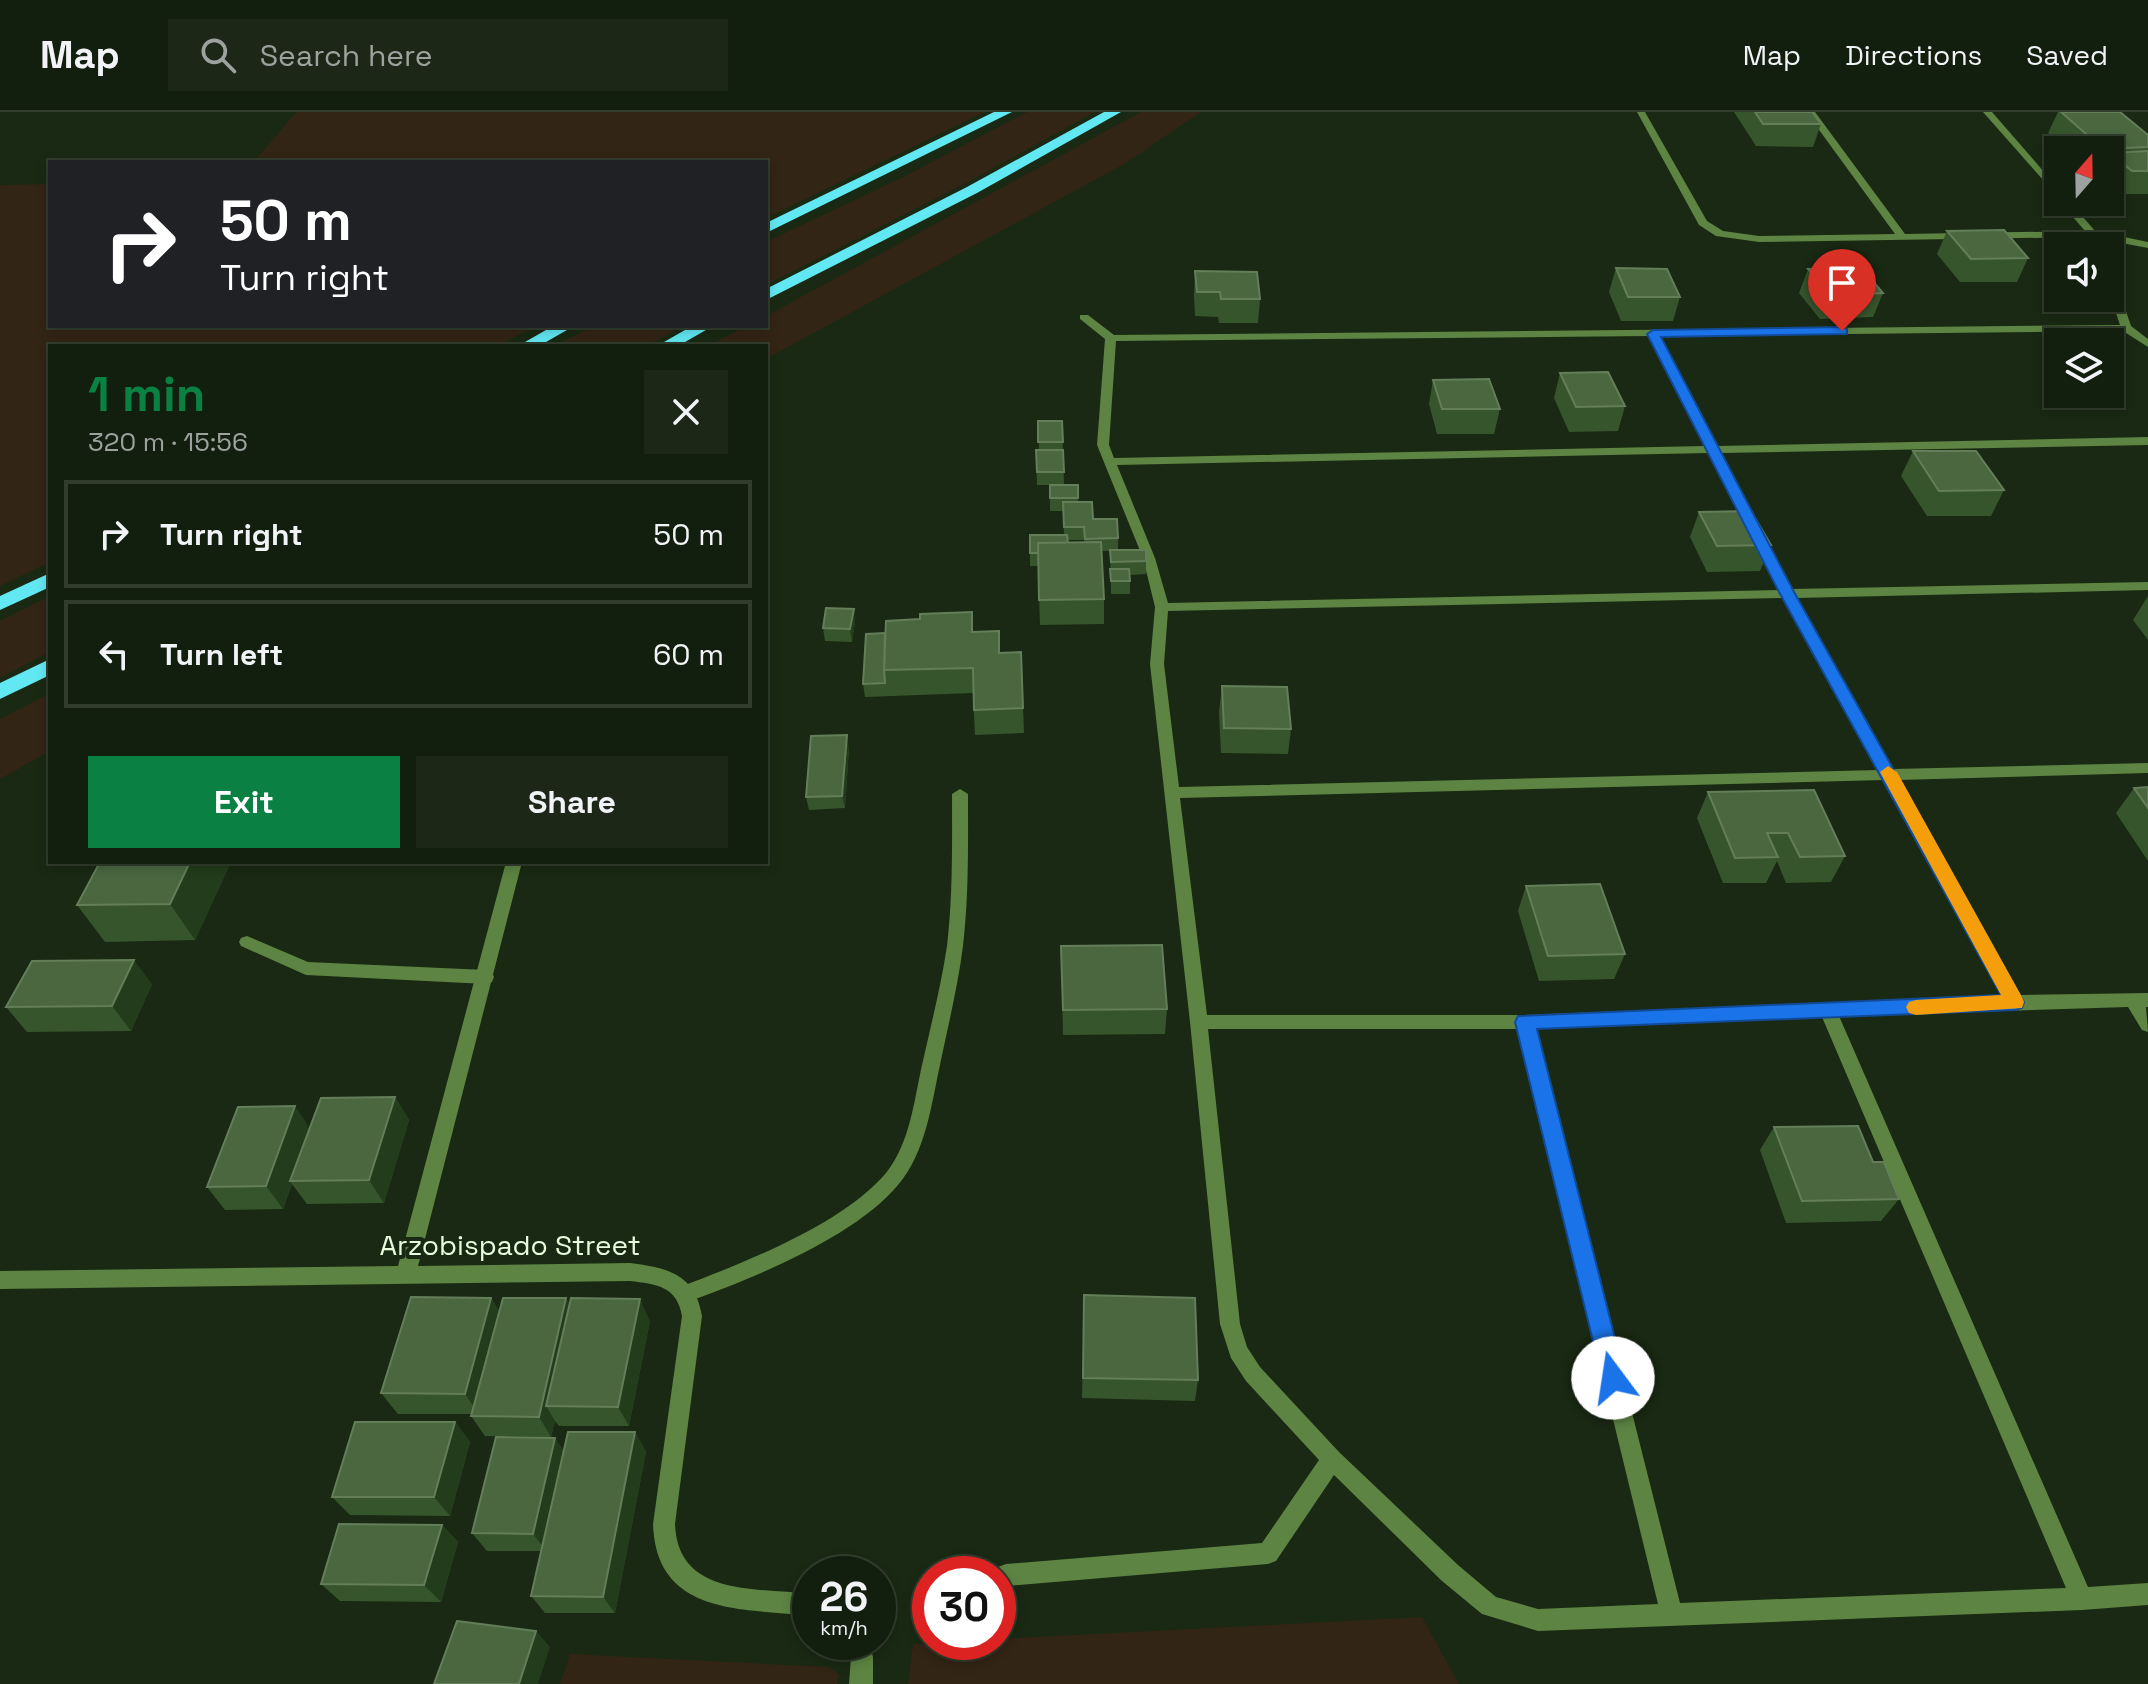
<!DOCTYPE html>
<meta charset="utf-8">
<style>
:root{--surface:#131f0e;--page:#1c2717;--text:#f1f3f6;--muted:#9da29e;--line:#323d2e;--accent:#0b8043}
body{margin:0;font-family:"Space Grotesk",sans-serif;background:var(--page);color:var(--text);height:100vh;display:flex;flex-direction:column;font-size:30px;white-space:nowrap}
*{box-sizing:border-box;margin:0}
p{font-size:26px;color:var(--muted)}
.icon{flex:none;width:44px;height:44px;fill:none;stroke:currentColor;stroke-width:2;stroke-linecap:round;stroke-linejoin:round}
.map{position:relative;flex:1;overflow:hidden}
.details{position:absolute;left:48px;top:232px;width:720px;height:520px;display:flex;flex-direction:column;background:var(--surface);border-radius:0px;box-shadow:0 4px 12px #0003,0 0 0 2px var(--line)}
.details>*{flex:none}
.top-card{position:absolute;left:48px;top:48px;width:720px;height:168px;border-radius:0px;box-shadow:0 4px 12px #0003,0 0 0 2px var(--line);background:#202124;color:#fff;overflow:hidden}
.needle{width:52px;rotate:20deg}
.buttons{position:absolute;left:2044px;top:24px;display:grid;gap:16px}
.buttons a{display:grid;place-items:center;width:80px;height:80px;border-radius:0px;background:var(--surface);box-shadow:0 4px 12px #0003,0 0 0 2px var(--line);font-size:40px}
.speed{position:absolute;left:792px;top:1444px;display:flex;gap:16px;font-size:40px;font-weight:700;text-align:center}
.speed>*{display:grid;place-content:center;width:104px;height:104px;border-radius:50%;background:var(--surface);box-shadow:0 4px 12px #0003,0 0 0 2px var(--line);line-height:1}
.speed small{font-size:20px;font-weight:400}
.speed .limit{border:12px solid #d22;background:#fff;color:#111}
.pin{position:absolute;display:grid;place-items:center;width:68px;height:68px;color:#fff;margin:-82px -34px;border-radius:50% 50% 50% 0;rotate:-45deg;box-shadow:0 0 8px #0007}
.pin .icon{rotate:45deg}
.me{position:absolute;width:88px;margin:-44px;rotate:346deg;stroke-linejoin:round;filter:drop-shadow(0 0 6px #0008)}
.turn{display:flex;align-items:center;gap:28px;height:168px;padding:0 40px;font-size:36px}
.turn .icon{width:104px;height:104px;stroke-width:2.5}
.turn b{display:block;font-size:56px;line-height:68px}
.round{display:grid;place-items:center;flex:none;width:84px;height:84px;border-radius:0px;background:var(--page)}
.summary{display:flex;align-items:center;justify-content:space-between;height:136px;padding:0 40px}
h1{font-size:48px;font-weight:700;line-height:60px;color:var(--accent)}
.cta{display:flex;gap:16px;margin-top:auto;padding:16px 40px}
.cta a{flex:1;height:92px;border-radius:0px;background:var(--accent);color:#fff;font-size:32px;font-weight:700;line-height:92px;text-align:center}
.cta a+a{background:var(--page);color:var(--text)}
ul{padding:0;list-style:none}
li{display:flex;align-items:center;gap:24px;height:108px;margin:0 16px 12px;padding:0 24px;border:4px solid var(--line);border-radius:0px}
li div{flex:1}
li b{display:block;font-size:30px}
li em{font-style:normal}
header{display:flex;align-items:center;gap:48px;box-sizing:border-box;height:112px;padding:0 40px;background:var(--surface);border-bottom:2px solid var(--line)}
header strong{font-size:38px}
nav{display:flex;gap:44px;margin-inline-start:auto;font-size:28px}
.search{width:560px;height:72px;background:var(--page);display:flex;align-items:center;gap:20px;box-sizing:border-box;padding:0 28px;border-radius:0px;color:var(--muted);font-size:30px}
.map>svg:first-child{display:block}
</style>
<header>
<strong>Map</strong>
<div class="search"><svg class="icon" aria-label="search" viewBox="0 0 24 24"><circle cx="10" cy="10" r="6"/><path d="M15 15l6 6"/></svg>Search here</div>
<nav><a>Map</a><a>Directions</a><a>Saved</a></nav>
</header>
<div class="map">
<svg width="2148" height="1572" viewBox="0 0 2148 1572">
<rect width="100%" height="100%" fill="#192913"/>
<!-- green -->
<g fill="#322516">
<path d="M296,0H985L766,106V50H254Z"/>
<path d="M1027,0H1095L966,71L766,173V130L905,64Z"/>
<path d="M1141,0H1201L1126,51L766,247V234H708L746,214H766V204Z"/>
<path d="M50,72V214H537L496,234H50V450L0,474V73Z"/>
<path d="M594,214H685L646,234H554Z"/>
<path d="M50,484V540L0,566V509Z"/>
<path d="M50,581V639L0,667V607Z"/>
<path d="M1422,1505L1459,1572H908L913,1532L998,1530V1527Z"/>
<path d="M570,1542L829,1555L839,1563L837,1572H560Z"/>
</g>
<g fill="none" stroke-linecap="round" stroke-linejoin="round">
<!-- service -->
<g fill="#5d8442" fill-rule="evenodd">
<path d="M960,677L968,682C968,733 969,783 963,834C958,874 948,914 940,953C931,994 926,1040 898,1073C855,1125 750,1168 687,1190L680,1187L677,1181L680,1175C743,1151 842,1113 886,1061C910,1031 914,989 922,953C931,913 941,874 947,834C953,783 952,733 952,682Z"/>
<path d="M247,824L308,850L486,858L492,860L494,865L492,870L486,872L306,863L241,834L239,830L241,826Z"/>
</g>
<!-- minor -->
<g fill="#5d8442" fill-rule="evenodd">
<path d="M1637,0H1645L1707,109L1723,119L1759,124L1895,122L1806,0H1815L1905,122L2085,119L2060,90H2070L2095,119L2148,130V136L2090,125L1759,130L1716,124L1699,113Z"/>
<path d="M1983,0H1992L2058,76V85Z"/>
<path d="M2110,164L2115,167L2131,214L2148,227V235L2123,219L1659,224L1717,334L2148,325V333L1721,341L1792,477L2148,470V478L1797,486L1893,657L2148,651V661L1899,668L2020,883L2148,881V895H2146L2148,920L2142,918L2128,895L1839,904L2088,1475L2148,1471V1493L2082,1498L1538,1519L1482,1502L1442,1469L1334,1363L1276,1449L1268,1452L1006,1474L998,1471V1462H995L998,1455L1006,1452L1262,1431L1319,1348L1246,1269L1231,1246L1220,1212L1190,910L1150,552L1155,495L1143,446L1097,333L1105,227L1080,207V203H1088L1114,223L2120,213L2110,183ZM1649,224L1705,334L1114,346L1109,333L1116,229ZM1709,341L1779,478L1168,491L1155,446L1117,353ZM1784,486L1878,658L1179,675L1164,552L1168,499ZM1884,668L2003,884L1525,903H1207L1180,686ZM1822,905L2066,1476L1680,1491L1535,916ZM1208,917H1518L1658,1492L1538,1497L1496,1485L1458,1453L1339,1340L1260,1255L1247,1235L1240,1212Z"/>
<path d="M506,750H522L418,1154L630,1151C668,1156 695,1162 702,1204L675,1412C678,1486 758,1475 810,1482V1504C745,1496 656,1505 653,1412L682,1204C677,1174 656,1172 630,1169L0,1177V1159L398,1154Z"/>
<path d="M847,1530H869L873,1545V1572H849L851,1545Z"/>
</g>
<!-- motorway -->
<g fill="#62e8f3" fill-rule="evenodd">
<path d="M994,0H1012L766,121V111Z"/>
<path d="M1104,0H1121L977,81L766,188V177L967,75Z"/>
<path d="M553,214H574L539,234H518Z"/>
<path d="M692,214H713L678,234H657Z"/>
<path d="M50,461V475L0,498V484Z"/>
<path d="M50,547V563L0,587V571Z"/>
</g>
</g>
<!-- wall -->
<g fill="#37552d" fill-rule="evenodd">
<path d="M1734,0H1812L1821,12L1813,35L1756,34Z"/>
<path d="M2058,0H2120L2148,23V82H2120L2110,74V38H2068L2048,21Z"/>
<path d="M1947,119L2028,146L2017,170H1960L1937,142Z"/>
<path d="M1616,156L1680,185L1673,209H1621L1609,180Z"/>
<path d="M1808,157L1883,181L1873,205L1820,207L1799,181Z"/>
<path d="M1195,159L1260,187L1258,211H1219L1218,205L1195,204L1194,183Z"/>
<path d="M1560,261L1625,294L1618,319L1569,320L1554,286Z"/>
<path d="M1433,268L1500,297L1494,322H1437L1429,292Z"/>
<path d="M1038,309H1062L1064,373H1037L1036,338H1039Z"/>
<path d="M1913,339L2004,378L1991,404H1927L1901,364Z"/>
<path d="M1050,373H1078V390L1093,407L1118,426V438L1146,449V462L1130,463V482H1111L1110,439H1101L1104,487V512L1040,513L1038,454H1030V423H1064L1063,399H1050ZM1068,428H1084V430L1068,431Z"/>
<path d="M1699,400L1771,433L1760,459L1707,460L1690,425Z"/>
<path d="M2148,484V528L2133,508Z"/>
<path d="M855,510L852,530L825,529L823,516Z"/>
<path d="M999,519L1000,541L1021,540L1024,621L975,623L973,581L865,585L863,572L866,522Z"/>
<path d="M1222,574L1291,617L1288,642L1221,641L1219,600Z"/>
<path d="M849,636L845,696L809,698L806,685Z"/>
<path d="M2148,675V749L2116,701L2134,676Z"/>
<path d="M1708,680L1845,744L1831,770L1786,771L1777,749L1766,771H1723L1697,706Z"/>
<path d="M100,750H231L195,828L105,830L77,793Z"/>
<path d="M1526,774L1625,842L1614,867L1539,869L1518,799Z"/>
<path d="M1061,834L1167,897L1165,922L1063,923Z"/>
<path d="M152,872L131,919L27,920L6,895Z"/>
<path d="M395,985L409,1008L384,1091L307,1092L292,1072L283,1097L225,1098L207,1075L310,1016Z"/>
<path d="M1774,1015L1873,1050L1899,1087L1881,1109L1786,1111L1760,1038Z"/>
<path d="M1084,1183L1198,1268L1195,1289L1082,1286Z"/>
<path d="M491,1186L499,1199L566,1186L570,1193L650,1209L629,1314H559L555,1309L551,1325L485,1324L471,1304V1302H398L381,1281Z"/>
<path d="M455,1310L470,1330L450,1404L350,1403L332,1385Z"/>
<path d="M635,1320L646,1340L615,1501H545L531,1484L541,1439H487L472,1421L563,1339Z"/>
<path d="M442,1413L458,1430L441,1490L340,1489L321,1472Z"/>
</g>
<!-- shaded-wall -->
<g fill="#233c1b">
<path d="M854,497L855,510L852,530L850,517Z"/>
<path d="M847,623L849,636L845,696L842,684Z"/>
<path d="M190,750H231L195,828L170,792Z"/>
<path d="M134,848L152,872L131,919L112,894Z"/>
<path d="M395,985L409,1008L384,1091L369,1068Z"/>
<path d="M295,994L311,1018L290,1069L292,1072L283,1097L266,1074Z"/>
<path d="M491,1186L504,1208L479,1303L465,1282Z"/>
<path d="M566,1186L577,1208L546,1294L555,1309L551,1325L539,1305Z"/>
<path d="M640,1187L650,1209L629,1314L618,1295Z"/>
<path d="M455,1310L470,1330L450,1404L434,1385Z"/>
<path d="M635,1320L646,1340L615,1501L603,1485Z"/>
<path d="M555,1326L568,1345L547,1440L533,1422Z"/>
<path d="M442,1413L458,1430L441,1490L424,1473Z"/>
<path d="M536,1519L550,1535L538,1572H519Z"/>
</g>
<!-- building -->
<g fill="#4a6740" stroke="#637e59" stroke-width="2">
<path d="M1755,0H1812L1821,12H1763Z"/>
<path d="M2061,0H2120L2148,23V35L2103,37Z"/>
<path d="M2148,39V59H2132L2110,41Z"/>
<path d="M2004,118L2028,146L1971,147L1947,119Z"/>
<path d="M1861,155L1883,181L1829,183L1808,157Z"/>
<path d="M1616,156L1667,157L1680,185H1628Z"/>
<path d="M1195,159L1257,160L1260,187H1221L1220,180H1197Z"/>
<path d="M1608,260L1625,294L1576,295L1560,261Z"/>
<path d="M1489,267L1500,297H1442L1433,268Z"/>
<path d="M1038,309H1062L1063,330H1038Z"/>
<path d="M1036,338H1063L1064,360H1037Z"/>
<path d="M1913,339H1976L2004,378L1939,379Z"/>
<rect x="1050" y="373" width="28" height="13"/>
<path d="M1063,390H1092L1093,407H1117L1118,426L1085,427L1084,415H1064Z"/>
<path d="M1751,399L1771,433L1717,434L1699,400Z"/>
<path d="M1030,423H1067L1068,431H1038V441H1030Z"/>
<path d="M1101,430L1104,487L1039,488L1038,431Z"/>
<path d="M1110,438H1146V449L1111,450Z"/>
<path d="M1110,457H1129L1130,469H1111Z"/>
<path d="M826,496L854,497L850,517L823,516Z"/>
<path d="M972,500V520L999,519V541L1021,540L1023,596L974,598L973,556L884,558L886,509L920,507V502Z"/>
<path d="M885,521L884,558L885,571L863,572L866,522Z"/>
<path d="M1222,574L1287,575L1291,617L1224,616Z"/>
<path d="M847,623L842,684L806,685L811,624Z"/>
<path d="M2148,675V696L2134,676Z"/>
<path d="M1814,678L1845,744L1800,745L1788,721H1767L1778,745L1735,746L1708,680Z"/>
<path d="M100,750H190L170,792L77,793Z"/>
<path d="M1600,772L1625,842L1548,844L1526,774Z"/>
<path d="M1162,833L1167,897L1063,898L1061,834Z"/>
<path d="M134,848L112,894L6,895L32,849Z"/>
<path d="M395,985L369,1068L290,1069L321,986Z"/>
<path d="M295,994L266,1074L207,1075L238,995Z"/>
<path d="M1858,1014L1873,1050H1884L1899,1087L1802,1089L1774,1015Z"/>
<path d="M1084,1183L1195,1186L1198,1268L1083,1266Z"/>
<path d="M411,1185L491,1186L465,1282L381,1281Z"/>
<path d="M503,1186H566L539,1305L471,1304Z"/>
<path d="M571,1186L640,1187L618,1295L546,1294Z"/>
<path d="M355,1310H455L434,1385H332Z"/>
<path d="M568,1320H635L603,1485L531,1484Z"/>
<path d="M496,1325L555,1326L533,1422L472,1421Z"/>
<path d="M339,1412L442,1413L424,1473L321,1472Z"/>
<path d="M457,1509L536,1519L519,1572H434Z"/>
</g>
<!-- route -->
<path fill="#1a73e8" stroke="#114b97" stroke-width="2" d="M1842,215L1847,217V222L1661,225L1794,480L2024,890L2022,896L2015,898L1537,917L1625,1266L1621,1274L1613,1277L1605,1274L1602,1266L1515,910L1518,904L2001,883L1779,480L1647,222L1653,218Z"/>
<!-- slow -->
<path fill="#f59e0b" d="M1888,654L1897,660L2022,885L2024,890L2022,896L1916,903L1909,901L1906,895L1909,890L1916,888L2001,883L1880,660Z"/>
<g text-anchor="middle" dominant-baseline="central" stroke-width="8" stroke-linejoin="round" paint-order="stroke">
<!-- near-street labels -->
<g font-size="28" fill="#e7fcdd" stroke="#192913">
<text x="510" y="1133">Arzobispado Street</text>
</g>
</g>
</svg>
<div class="buttons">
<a><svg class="needle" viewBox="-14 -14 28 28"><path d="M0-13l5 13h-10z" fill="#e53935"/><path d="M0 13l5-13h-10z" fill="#9da29e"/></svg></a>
<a><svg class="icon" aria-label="sound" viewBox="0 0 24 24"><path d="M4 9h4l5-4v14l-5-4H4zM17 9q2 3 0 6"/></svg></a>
<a><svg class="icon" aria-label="layers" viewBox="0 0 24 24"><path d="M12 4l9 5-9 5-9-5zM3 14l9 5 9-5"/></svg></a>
</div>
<div class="speed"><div>26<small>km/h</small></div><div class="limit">30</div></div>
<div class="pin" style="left:1842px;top:219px;background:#d93025"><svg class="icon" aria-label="arrive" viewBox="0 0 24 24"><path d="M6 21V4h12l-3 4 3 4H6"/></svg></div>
<svg class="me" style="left:1613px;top:1266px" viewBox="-20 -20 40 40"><circle r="19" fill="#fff"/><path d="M0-13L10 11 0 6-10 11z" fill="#1a73e8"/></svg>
<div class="top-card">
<div class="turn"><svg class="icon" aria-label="right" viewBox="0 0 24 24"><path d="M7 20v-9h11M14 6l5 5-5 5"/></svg><div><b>50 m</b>Turn right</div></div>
</div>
<section class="details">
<div class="summary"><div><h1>1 min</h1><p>320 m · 15:56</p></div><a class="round"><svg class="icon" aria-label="close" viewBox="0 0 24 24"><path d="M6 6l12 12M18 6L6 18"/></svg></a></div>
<ul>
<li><svg class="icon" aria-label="right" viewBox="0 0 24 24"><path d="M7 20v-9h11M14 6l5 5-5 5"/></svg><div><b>Turn right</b></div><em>50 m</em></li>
<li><svg class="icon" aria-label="left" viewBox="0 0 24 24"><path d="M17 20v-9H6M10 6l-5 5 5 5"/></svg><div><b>Turn left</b></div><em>60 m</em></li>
</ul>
<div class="cta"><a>Exit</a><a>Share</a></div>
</section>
</div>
